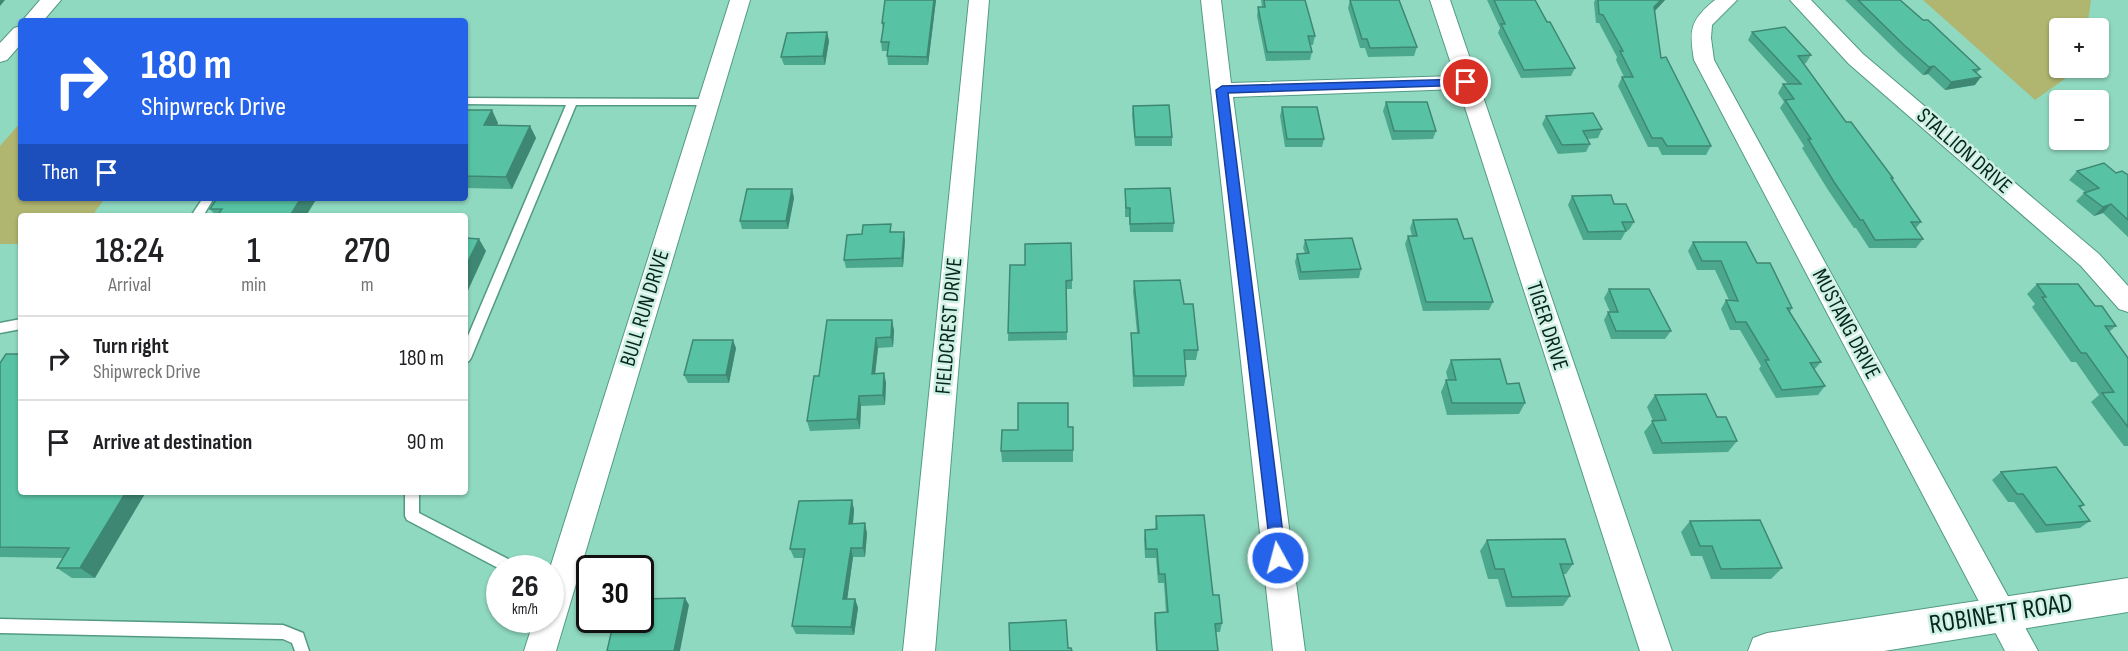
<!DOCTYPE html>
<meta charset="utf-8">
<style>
:root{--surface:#fff;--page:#f6f6f6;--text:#202124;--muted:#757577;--line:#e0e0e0}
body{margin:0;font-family:"Sofia Sans Condensed",sans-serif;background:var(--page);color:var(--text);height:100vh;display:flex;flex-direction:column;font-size:22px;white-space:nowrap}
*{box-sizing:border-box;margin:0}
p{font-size:20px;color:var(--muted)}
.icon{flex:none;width:33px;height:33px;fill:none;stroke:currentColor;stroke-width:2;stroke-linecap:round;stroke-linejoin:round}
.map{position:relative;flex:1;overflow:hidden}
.sheet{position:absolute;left:18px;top:213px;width:450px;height:282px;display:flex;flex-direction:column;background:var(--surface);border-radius:6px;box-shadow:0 2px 4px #0004}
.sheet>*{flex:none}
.guide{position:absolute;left:18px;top:18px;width:450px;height:183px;border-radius:6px;box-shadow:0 2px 4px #0004;background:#2563eb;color:#fff;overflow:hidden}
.fabs{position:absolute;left:2049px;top:18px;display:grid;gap:12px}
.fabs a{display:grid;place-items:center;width:60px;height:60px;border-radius:6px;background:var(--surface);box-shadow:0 2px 4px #0004;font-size:30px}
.speed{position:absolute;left:486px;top:555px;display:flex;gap:12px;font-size:30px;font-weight:700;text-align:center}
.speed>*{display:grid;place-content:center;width:78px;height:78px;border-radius:50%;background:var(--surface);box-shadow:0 2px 4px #0004;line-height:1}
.speed small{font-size:15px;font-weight:400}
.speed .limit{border:3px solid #111;border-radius:9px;background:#fff;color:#111}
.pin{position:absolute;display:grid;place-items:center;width:51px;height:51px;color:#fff;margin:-26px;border:3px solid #fff;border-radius:50%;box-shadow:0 2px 6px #0007}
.me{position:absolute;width:66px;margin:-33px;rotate:353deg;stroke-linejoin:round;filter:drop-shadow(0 0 4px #0008)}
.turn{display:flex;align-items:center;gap:21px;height:126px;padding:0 24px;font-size:27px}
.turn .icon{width:78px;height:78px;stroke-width:2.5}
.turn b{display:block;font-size:42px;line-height:51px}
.then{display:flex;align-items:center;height:57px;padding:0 24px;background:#0003;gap:12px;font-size:22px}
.eta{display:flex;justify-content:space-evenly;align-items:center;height:102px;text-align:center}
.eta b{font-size:36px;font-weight:600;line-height:42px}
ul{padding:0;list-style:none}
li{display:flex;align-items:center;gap:18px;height:84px;padding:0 24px;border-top:2px solid var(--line)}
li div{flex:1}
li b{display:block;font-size:22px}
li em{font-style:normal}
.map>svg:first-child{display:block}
</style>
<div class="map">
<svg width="2128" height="651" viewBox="0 0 2128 651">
<rect width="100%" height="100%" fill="#90d9c1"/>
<!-- green -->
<g fill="#b0b56f">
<path d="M1923,0H2091L2087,28H2060V68H2080L2035,100Z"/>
<path d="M21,122V198H105L92,216H21V244H0V146Z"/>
</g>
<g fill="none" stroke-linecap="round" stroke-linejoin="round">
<!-- service casing -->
<g stroke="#529a84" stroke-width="3">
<g id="service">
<path d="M465,98L708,99L713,102L708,105H576L471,358L469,361L465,363V343L566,105L465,104Z"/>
<path d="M203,198H214L203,216H191Z"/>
<path d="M21,319V329L0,333V323Z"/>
<path d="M405,492H419V513L516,563L518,568L500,569L407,520L405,516Z"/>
<path d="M0,619L283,625L303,633L309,651H295L292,643L283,639L0,633Z"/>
</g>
</g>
<!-- minor casing -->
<g stroke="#529a84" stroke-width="2">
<g id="minor">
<path d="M40,0H61L43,21H22Z"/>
<path d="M730,0H750L556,651H524L534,620H550V568Z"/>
<path d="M969,0H989L935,651H903Z"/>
<path d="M1201,0H1221L1231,83L1455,76L1430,0H1450L1672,651H1640L1459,89L1233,97L1305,651H1273Z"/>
<path d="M1715,0H1737L1712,25L1711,38L1714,60L2038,651H2005L1694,60C1689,30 1690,20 1715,0Z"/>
<path d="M1790,0H1811L1863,54L2099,254L2128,286V312L2119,309L2081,266L1849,64Z"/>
<path d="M21,26V44L7,60L0,62V43L14,28Z"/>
</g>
</g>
<!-- tertiary casing -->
<g stroke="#529a84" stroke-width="2">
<path id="tertiary" d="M2128,578V612L1884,651H1748L1753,638L1767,633Z"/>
</g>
<!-- service -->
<use href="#service" fill="#fff" fill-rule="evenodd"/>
<!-- minor -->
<use href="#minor" fill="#fff" fill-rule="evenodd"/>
<!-- tertiary -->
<use href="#tertiary" fill="#fff" fill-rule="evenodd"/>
</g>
<!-- wall -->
<g fill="#4ca88d">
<path d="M885,0H936L928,65H888L887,56L888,51H882L881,42L883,30L882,23Z"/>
<path d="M1261,0H1305L1315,36L1313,45H1310L1312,52L1310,60L1266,61L1257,16L1258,7H1262Z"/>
<path d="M1350,0L1417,47L1414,56L1368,57L1365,48H1360L1348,8Z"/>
<path d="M1487,0H1535L1575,68L1571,76L1521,78L1498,33L1500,28Z"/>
<path d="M1595,0H1665L1655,11L1661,58L1711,146L1706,155H1662L1658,147H1648L1618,86L1622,77H1624L1616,60L1617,57L1599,23H1596L1594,3Z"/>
<path d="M1845,0H1900L1923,20L1980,69L1977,73L1975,85L1945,90L1928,74L1923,75L1899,53Z"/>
<path d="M827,32L829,41L825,65H784L781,57Z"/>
<path d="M1752,32L1811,55L1806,63L1804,64L1846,122L1893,178L1892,179L1921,222L1916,228L1923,239L1916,248H1869L1856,228H1854L1828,190L1802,148L1804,146L1780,108L1784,102L1778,93L1783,84H1788L1748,40Z"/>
<path d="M1386,102L1436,131L1433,139L1392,140L1383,111Z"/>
<path d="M1133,106L1172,137V146H1135L1132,115Z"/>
<path d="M1282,107L1324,139L1322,147H1285L1280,116Z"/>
<path d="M465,110L498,123L497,125L530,126L536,138L512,189L465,188Z"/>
<path d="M1546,116L1602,129L1598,138L1587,139L1590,144L1586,152L1558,154L1542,124Z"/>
<path d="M2077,171L2116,173L2128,175V237L2103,213L2094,216L2076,201L2085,192L2069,180Z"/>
<path d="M792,189L794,198L788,229H742L740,221Z"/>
<path d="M1125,189L1174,223L1173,232H1130L1129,217H1125Z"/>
<path d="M1572,196L1634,222L1629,230L1626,231L1621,240H1583L1568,205Z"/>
<path d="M217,198L306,216H216L210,209Z"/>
<path d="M1413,220L1464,239L1493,302L1489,310L1423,311L1405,244L1408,236H1412L1410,228Z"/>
<path d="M892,232L905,240L903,267L846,268L844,260Z"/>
<path d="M1305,240L1361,269L1359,278L1299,280L1295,262L1297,254L1305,253L1303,248Z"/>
<path d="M1693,242L1757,263L1792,308L1790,312L1821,362L1814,370L1825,386L1818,395L1776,398L1759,369L1761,366L1740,330H1730L1721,309L1726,300H1729L1715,270H1697L1688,251Z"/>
<path d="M1010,265L1072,280V289H1066L1067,340L1008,341Z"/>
<path d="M1134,281L1184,304L1198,350L1196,360H1184L1186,376L1184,386L1133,387L1131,343V333H1137L1133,291Z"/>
<path d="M2037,284L2095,306L2116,326L2109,332L2128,358V446H2124L2091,402L2099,395L2076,362H2071L2032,307L2035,304L2027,294Z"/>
<path d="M1609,289L1671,331L1665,339H1611L1604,320L1608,312H1610L1604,298Z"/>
<path d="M827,320L894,330L893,347L878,348L875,374L884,373L886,383L885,405L861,406L860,429L810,431L807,421L819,376Z"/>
<path d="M736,348L729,383H688L684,375Z"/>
<path d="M1451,360L1507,384L1525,403L1519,414L1447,415L1441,392L1446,380H1448L1446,372Z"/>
<path d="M0,363L95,578H72L57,568L63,558L0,557Z"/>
<path d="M1655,395L1717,417L1737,441L1728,452L1653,454L1644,432L1653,421L1647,407Z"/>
<path d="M1073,427V462H1002L1001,451L1018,430Z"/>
<path d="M2001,472L2084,505L2080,508L2090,521L2080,528L2036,533L2014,502H2008L1992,480Z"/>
<path d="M852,500L854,510L853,524L867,533L865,557H853L847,599H855L858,608L854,635L796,634L792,626L804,558H794L790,549Z"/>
<path d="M1156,516L1213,595L1222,623L1220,632H1216L1218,651H1156L1154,621L1155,613H1166L1164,583H1158L1156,558H1145L1144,539L1145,530H1155Z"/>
<path d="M1690,521L1782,568L1771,579H1711L1702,556H1691L1681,532Z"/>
<path d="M1487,540L1573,564L1566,574H1563L1570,596L1563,606L1506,607L1498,579H1488L1480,551Z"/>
</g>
<!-- shaded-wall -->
<g fill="#3e8873">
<path d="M0,0H5L0,6Z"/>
<path d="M934,0H936L928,65L927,57Z"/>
<path d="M1661,0H1665L1650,16L1654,7Z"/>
<path d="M827,32L829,41L825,65L823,56Z"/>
<path d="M1934,66L1928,74L1923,75L1929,67Z"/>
<path d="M1981,77L1975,85L1945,90L1951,82Z"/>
<path d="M492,110L498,123L490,137L484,125Z"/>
<path d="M530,126L536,138L512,189L506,177Z"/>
<path d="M792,189L794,198L788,229L786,221Z"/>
<path d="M301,198H317L306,216H290Z"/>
<path d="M2111,204L2103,213L2094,216L2103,207Z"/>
<path d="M904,232L905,240L903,267L902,258Z"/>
<path d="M479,239L486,251L465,297V268Z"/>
<path d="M892,320L894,330L893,347L891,337Z"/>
<path d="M876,338L878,348L874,384L872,374Z"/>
<path d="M733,340L736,348L729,383L726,375Z"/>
<path d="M884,373L886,383L885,405L883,395Z"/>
<path d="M859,396L861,406L860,429L857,419Z"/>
<path d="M126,492H146L95,578L80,568Z"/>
<path d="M852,500L854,510L852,533L849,524Z"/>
<path d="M865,523L867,533L865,557L863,548Z"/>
<path d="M851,548L853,557L846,608L843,599Z"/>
<path d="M685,598L689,605L680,651H674Z"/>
<path d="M855,599L858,608L854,635L851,627Z"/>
</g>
<!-- building -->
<g fill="#58c3a4" stroke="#3e8873" stroke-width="1.5">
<path d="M885,0H934L927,57L887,56L889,42H881L884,23H882Z"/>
<path d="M1264,0H1305L1315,36H1308L1312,52H1267L1258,7H1265Z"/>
<path d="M1350,0H1399L1417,47L1370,48L1367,39H1362Z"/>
<path d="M1494,0H1535L1547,22H1550L1575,68L1524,70L1501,24H1505Z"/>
<path d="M1598,0H1661L1654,7L1661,58L1666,57L1711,146H1667L1662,138H1652L1622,77H1633L1620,51H1623L1603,15L1599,14Z"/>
<path d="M1858,0H1900L1923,20H1928L1980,69L1973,70L1981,77L1951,82L1934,66L1929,67L1904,45Z"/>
<path d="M1785,27L1811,55L1798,56L1846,122H1851L1893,178H1891L1921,222H1911L1923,239L1875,240L1863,220H1860L1834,182L1808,139H1811L1785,100L1794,99L1783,84H1801L1752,32Z"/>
<path d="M827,32L823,56L781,57L787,33Z"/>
<path d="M1386,102H1427L1436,131H1394Z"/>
<path d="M1169,105L1172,137H1135L1133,106Z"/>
<path d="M1282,107H1317L1324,139H1287Z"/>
<path d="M465,110H492L484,125L530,126L506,177L465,176Z"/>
<path d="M1593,113L1602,129L1583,131L1590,144L1562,145L1546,116Z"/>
<path d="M2104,163L2116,173L2122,171L2128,175V220L2111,204L2103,207L2084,193L2099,188L2077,171Z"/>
<path d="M1170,188L1174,223L1130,224V208H1126L1125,189Z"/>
<path d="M747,189H792L786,221H740Z"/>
<path d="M1611,195L1614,204H1626L1634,222H1622L1626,231L1588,232L1572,196Z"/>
<path d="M217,198H301L290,216H217L222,209H210Z"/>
<path d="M1457,219L1464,239L1472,238L1493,302H1426L1408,236H1417L1413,220Z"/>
<path d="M891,224L890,232H904L902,258L844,260L847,235L862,234L863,225Z"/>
<path d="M465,238L479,239L465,268Z"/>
<path d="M1352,238L1361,269L1301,272L1297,254L1309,253L1305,240Z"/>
<path d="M1693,242H1746L1757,263H1770L1792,308H1787L1821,362L1810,363L1825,386L1782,390L1765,360H1769L1746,322H1736L1726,300L1738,301L1721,261H1702Z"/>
<path d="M1071,243L1072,280L1066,281L1067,332L1008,333L1010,265H1025V244Z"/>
<path d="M1180,280L1184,304H1193L1198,350H1184L1186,376H1134L1131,333H1139L1134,281Z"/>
<path d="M2037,284H2078L2095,306H2102L2116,326H2105L2128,358V427L2102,393L2114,392L2086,353H2081L2042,297H2046Z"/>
<path d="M1609,289H1649L1671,331H1616L1608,312H1618Z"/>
<path d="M827,320H892L891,337L876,338L872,374L884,373L883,395L859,396L857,419L807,421L814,376H819Z"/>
<path d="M693,340H733L726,375H684Z"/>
<path d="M6,354H21V492H126L80,568H57L69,548L0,547V363Z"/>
<path d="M1500,359L1507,384L1519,383L1525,403H1452L1446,380H1456L1451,360Z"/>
<path d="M1706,394L1717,417H1726L1737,441L1662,443L1652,421L1666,420L1655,395Z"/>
<path d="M1018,403H1068V427H1073V450L1001,451L1002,430H1018Z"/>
<path d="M2056,467L2084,505L2079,506L2090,521L2046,525L2023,494H2017L2001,472Z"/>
<path d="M852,500L849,524L865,523L863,548H851L843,599H855L851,627L792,626L805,549H790L799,501Z"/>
<path d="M1204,515L1213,595H1219L1222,623L1215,624L1218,651H1157L1155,613L1168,612L1165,574H1159L1157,549H1146L1145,530L1157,529L1156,516Z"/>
<path d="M1760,520L1782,568L1721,569L1712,546H1700L1690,521Z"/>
<path d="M1565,539L1573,564H1560L1570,596L1512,597L1504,569H1495L1487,540Z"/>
<path d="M685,598L674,651H607L612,629H630L632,620H640V599Z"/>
<path d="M1066,620L1068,648H1071L1072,651H1010L1009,623Z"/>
</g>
<!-- route -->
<path fill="#2563eb" stroke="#184099" stroke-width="1.5" d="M1466,79L1472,82L1470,85L1228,93L1286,558L1283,563L1278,565L1272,563L1216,90L1222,86Z"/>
<g text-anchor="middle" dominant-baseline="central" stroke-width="5" stroke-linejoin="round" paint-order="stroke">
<!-- street labels -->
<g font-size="22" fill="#06251c" stroke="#cef1e4">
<text transform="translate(1964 151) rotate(41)">STALLION DRIVE</text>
<text transform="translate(645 308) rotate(-73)">BULL RUN DRIVE</text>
<text transform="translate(1846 324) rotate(62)">MUSTANG DRIVE</text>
<text transform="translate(949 326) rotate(-85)">FIELDCREST DRIVE</text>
<text transform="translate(1547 326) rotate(72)">TIGER DRIVE</text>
</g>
<!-- near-street labels -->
<g font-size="27" fill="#06251c" stroke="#cef1e4">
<text transform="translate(2001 614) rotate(-9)">ROBINETT ROAD</text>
</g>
</g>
</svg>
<div class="fabs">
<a>+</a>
<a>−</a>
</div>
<div class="speed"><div>26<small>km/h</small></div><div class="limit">30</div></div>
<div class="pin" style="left:1466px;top:82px;background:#d93025"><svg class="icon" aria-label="arrive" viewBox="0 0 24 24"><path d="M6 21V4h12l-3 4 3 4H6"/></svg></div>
<svg class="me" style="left:1278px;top:558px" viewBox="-20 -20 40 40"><circle r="17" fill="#2563eb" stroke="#fff" stroke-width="3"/><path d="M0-11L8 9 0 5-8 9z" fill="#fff"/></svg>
<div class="guide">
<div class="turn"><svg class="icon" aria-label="right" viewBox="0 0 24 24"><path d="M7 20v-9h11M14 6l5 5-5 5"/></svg><div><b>180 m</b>Shipwreck Drive</div></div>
<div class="then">Then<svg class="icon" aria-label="arrive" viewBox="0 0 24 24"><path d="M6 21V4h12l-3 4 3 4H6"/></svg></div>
</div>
<section class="sheet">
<div class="eta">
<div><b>18:24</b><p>Arrival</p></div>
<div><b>1</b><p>min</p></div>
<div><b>270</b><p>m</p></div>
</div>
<ul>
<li><svg class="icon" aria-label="right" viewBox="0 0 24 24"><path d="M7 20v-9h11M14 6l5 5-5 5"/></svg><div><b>Turn right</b><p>Shipwreck Drive</p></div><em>180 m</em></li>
<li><svg class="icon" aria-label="arrive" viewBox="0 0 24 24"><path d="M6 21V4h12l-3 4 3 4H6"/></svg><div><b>Arrive at destination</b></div><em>90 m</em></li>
</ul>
</section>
</div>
